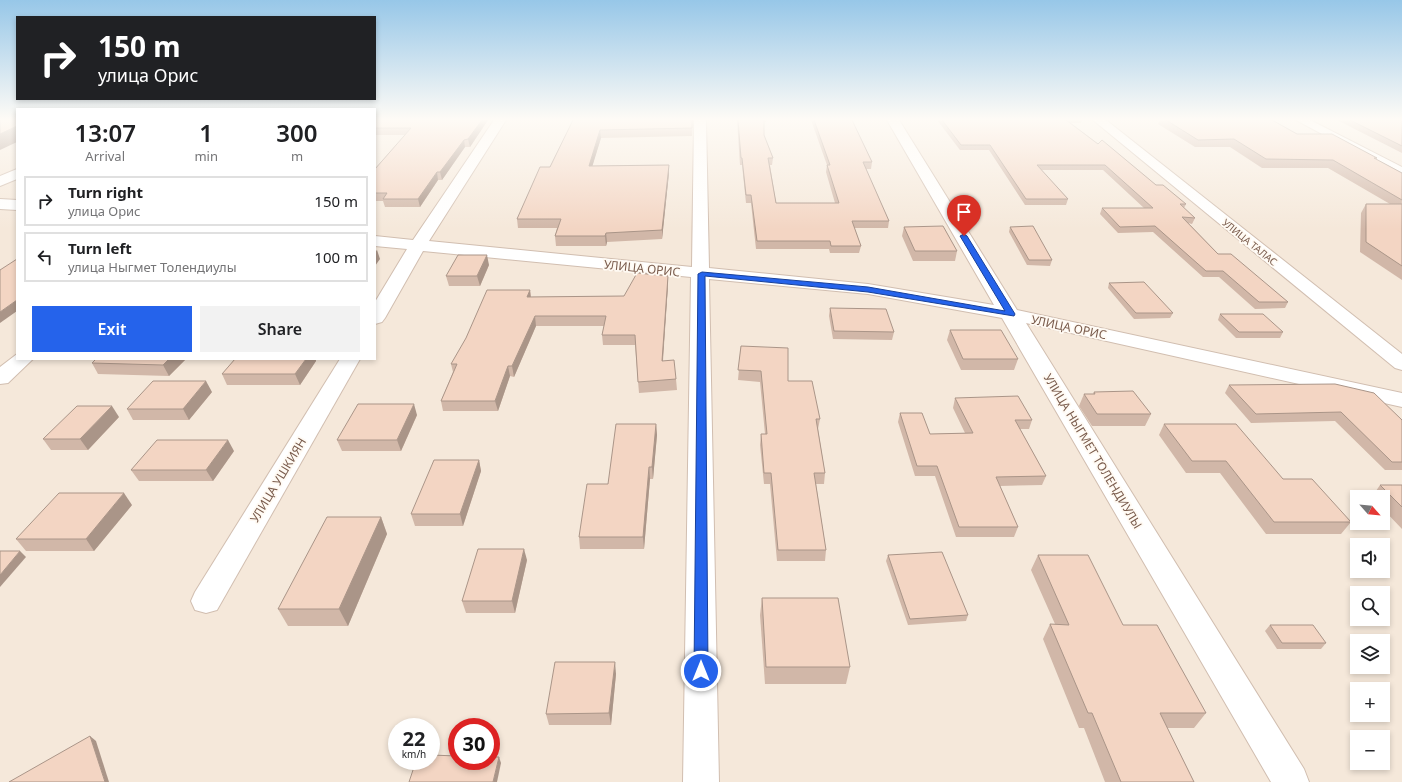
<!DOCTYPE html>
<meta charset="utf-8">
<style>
:root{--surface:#fff;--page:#f2f2f2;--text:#202124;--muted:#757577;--line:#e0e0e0;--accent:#2563eb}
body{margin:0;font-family:"Noto Sans",sans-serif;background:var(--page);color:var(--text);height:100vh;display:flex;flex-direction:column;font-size:15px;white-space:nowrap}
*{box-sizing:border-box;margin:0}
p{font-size:13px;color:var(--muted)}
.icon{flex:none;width:22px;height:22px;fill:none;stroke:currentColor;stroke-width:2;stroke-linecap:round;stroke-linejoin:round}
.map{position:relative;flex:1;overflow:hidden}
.panel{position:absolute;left:16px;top:108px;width:360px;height:252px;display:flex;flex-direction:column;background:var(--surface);border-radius:0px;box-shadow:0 2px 6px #0003}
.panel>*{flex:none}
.banner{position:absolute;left:16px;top:16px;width:360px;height:84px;border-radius:0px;box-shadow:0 2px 6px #0003;background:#202124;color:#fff;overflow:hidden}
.needle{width:26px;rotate:117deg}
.fabs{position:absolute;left:1350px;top:490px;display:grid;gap:8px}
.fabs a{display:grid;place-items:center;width:40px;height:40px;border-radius:0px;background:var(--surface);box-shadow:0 2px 6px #0003;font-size:20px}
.speed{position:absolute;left:388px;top:718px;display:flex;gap:8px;font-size:20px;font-weight:700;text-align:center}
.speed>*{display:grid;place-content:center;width:52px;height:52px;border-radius:50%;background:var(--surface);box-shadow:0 2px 6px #0003;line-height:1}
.speed small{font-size:10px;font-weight:400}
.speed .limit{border:6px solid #d22;background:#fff;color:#111}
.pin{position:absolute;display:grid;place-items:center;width:34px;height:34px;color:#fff;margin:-41px -17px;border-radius:50% 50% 50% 0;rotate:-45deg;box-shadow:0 0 4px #0007}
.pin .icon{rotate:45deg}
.me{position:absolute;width:44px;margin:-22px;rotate:0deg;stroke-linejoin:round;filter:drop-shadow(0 0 3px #0008)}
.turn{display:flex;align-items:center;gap:14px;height:84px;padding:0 16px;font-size:18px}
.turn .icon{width:52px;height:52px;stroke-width:2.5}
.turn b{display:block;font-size:28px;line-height:34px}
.eta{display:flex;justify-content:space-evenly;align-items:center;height:68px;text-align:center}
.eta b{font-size:24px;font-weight:600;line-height:28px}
.action{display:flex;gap:8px;margin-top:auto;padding:8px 16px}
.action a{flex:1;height:46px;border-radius:0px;background:var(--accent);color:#fff;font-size:16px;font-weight:600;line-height:46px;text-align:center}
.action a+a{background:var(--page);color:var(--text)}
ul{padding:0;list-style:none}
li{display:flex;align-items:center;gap:12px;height:50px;margin:0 8px 6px;padding:0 8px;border:2px solid var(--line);border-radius:0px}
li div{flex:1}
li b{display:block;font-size:15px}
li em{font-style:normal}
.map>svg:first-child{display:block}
</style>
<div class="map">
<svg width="1402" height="782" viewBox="0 0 1402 782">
<rect width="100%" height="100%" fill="#fdf6ec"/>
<!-- residential -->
<path fill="#f5e8da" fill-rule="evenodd" d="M0,120H17V359H375V120H1402V782H0ZM1357,497H1383V523H1357ZM1357,545H1383V571H1357ZM1357,593H1383V619H1357ZM1357,641H1383V667H1357ZM1357,689H1383V715H1357ZM397,727H431V761H397ZM457,727H491V761H457ZM1357,737H1383V763H1357Z"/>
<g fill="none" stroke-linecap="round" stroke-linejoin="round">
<!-- minor casing -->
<g stroke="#d1beb0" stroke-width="2">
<g id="minor">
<path d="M494,120H506L429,241L692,267L694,120H706L709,268L868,284L994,305L887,120H899L1017,310L1402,393V407L1026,323L1304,769L1309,782H1271L1002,318L868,294L709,279L719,782H683L691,277L423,251L385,318L382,322L375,324V302L407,249L375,246V236L413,240Z"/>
<path d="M1093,120H1106L1402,354V370L1395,368Z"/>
<path d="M1296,120H1310L1402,167V177Z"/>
<path d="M17,169V179L0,186V176Z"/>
<path d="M0,199L17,200V210L0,209Z"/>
<path d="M17,354V359H33L8,383L0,384V367Z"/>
<path d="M340,359H360L217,610L206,613L195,610L191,601L195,592Z"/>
</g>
</g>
<!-- minor -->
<use href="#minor" fill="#fff" fill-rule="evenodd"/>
</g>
<!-- wall -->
<g fill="#d1b7a8">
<path d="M375,120H488L470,147H465L442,180H438L420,207H385L383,201H375V169L405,135H375Z"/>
<path d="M573,120H693L692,136L601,138L592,166L669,165V173L662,239L607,242L606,246H556L555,236L557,228H518L517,219L550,167Z"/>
<path d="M737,120H766V122H764V135L773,158L772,165H770L776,203H835L826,172L827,165L811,120H852L872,162L871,169H866L889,221L888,228H854L861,246L859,253H830L829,249H756L751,203H746L742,165H740Z"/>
<path d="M937,120H1082L1081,123H1071L1098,144L1156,185L1186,204L1184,208L1195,218L1192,224L1188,223L1218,254L1288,302L1285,308L1255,309L1219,277H1203L1153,232L1118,233L1100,214L1102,208H1144L1103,170H1041L1068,199L1066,205H1025L989,150H960Z"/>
<path d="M1160,120H1272L1297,134L1377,158L1376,159L1402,173V280L1360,252L1361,213L1366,204H1390L1328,168H1262L1230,147H1195L1158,124Z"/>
<path d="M1337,120H1402V153Z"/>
<path d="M904,227L957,251L955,261H913L902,236Z"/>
<path d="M1010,227L1052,260L1050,266L1027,265L1009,232Z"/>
<path d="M489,265L480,286H449L446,276Z"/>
<path d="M668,276V285L663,361L676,379L677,390L639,393L635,345H603L602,335L604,326H536L514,377L510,376L498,411H443L441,401L453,372L451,364L530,290L531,297L624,296Z"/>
<path d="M1109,283L1173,313L1170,318L1134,319L1108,288Z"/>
<path d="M830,308L894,332L892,340L833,339L829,316Z"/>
<path d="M1220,314L1283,332L1280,338H1236L1218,320Z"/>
<path d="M950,330L1018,359L1014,370H961L947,340Z"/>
<path d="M741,346L788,381L820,419L818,429L825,473L824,484H816L826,550L825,561H777L770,484H764L760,445L761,434H765L760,382L738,380Z"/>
<path d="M186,359L169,376L98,374L92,363Z"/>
<path d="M235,359H316V361L300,385H227L222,374Z"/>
<path d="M1229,385L1402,420V470H1385L1335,421L1251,423L1225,393Z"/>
<path d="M212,392L189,420H133L127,409Z"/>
<path d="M1094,392L1151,414L1145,426H1092L1079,406L1084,394H1093Z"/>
<path d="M955,398L1032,420L1029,429H1020L1046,476L1042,485L1000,486L1018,527L1014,537H956L935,476H915L898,422L900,413L930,434L965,433L953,408Z"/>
<path d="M417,415L401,451H342L337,440Z"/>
<path d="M119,417L88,450H51L43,439Z"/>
<path d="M656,424L657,435L653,479H650L644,549H580L579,537L608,484Z"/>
<path d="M1164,424L1283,479L1351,522L1341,534H1266L1220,473H1186L1159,435Z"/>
<path d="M234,451L213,481H139L131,470Z"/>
<path d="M479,460L481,471L463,526H415L411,514Z"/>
<path d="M1380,485H1402V529L1383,509V497H1372Z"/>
<path d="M132,505L94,551H26L16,539Z"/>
<path d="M381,517L387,534L348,626H288L278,609Z"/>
<path d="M888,555L968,615L966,621L908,625L886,561Z"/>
<path d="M1038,555L1123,625L1206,713L1194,728H1167L1194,782H1105L1084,728H1079L1043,639L1050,624H1055L1031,570Z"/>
<path d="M527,560L515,613H466L462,601Z"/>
<path d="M762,598L850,667L846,684H765L760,615Z"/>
<path d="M1270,625L1326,643L1321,649H1277L1265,631Z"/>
<path d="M616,674L611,725H549L546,714Z"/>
</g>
<!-- shaded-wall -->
<g fill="#aa9588">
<path d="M482,120H488L470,147L468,139Z"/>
<path d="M17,126V142L0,150V134Z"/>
<path d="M600,130L601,138L590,174L589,166Z"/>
<path d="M464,140L465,147L442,180L440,172Z"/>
<path d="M669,165V173L662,239V230Z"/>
<path d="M437,172L438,180L420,207L418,199Z"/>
<path d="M606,233L607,242L606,246L605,236Z"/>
<path d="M377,250L380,259L375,266V252Z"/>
<path d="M487,255L489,265L480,286L477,276Z"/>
<path d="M668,276V285L662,371V361Z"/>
<path d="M530,290L531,300L527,297Z"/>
<path d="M17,300V311L0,323V312Z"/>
<path d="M535,316L536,326L514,377L512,366Z"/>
<path d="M169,359H186L169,376L163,365Z"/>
<path d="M306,359H316V361L300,385L295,374Z"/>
<path d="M508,366L510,376L498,411L495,401Z"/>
<path d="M206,381L212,392L189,420L183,409Z"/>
<path d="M414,404L417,415L401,451L397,440Z"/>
<path d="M112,406L119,417L88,450L80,439Z"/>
<path d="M656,424L657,435L653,479L652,467Z"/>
<path d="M228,440L234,451L213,481L206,470Z"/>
<path d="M479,460L481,471L463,526L460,514Z"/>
<path d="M649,467L650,479L644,549L643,537Z"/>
<path d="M124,493L132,505L94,551L86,539Z"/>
<path d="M381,517L387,534L348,626L339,609Z"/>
<path d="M524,549L527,560L515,613L512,601Z"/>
<path d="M20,551L26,557L0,587V575Z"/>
<path d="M615,662L616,674L611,725L609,713Z"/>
<path d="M90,736L96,741L109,782H105Z"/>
<path d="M499,757L501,763L497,782H493Z"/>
</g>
<!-- building -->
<g fill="#f3d5c3" stroke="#aa9588">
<path d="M0,120H17V126L0,134Z"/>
<path d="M375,120H482L468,139L464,140L440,172H437L418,199H383L387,193H375V169L411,128H375Z"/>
<path d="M573,120H692V128L600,130L589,166L669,165L662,230L606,233L605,236H555L561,219H517L540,167H550Z"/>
<path d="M738,120H764V135L773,158H768L776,203H839L827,165H830L814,120H852L872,162H863L889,221H852L861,246H831L830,241H757L751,195H746L742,158H741Z"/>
<path d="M942,120H1066L1098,144L1102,140L1156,185H1163L1186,204H1180L1195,218L1182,217L1218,254H1231L1288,302H1259L1223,271H1206L1155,226L1120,227L1102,208H1153L1105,165H1037L1068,199H1026L990,145H961Z"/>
<path d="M1166,120H1272L1297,134H1332L1377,158H1374L1402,173V200L1333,160L1266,159L1234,139L1198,140Z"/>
<path d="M1350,120H1402V146Z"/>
<path d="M1366,204H1402V266L1366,242Z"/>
<path d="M943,226L957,251H915L904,227Z"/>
<path d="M1033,226L1052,260H1029L1010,227Z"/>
<path d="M458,255H487L477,276H446Z"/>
<path d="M17,259V300L0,312V270Z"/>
<path d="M637,273L668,276L662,361L674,360L676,379L638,382L635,335H602L606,316H535L512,366H508L495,401H441L457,364H451L466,338L487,290H530L527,297L624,296Z"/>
<path d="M1144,282L1173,313H1136L1109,283Z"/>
<path d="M830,308L886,309L894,332L834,331Z"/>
<path d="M1220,314H1263L1283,332H1239Z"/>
<path d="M950,330H1001L1018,359H963Z"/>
<path d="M741,346L788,348V381H812L820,419H816L825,473H814L826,550H778L771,473H764L761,434H767L761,371L738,370Z"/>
<path d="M96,359H169L163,365L92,363Z"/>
<path d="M235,359H306L295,374H222Z"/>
<path d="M153,381H206L183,409H127Z"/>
<path d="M1335,384L1374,393L1402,420V462H1392L1341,412L1256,414L1229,385Z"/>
<path d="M1133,391L1151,414H1097L1084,394H1095L1094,392Z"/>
<path d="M1018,396L1032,420H1015L1046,476L996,477L1018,527H959L937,466H917L900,413H922L930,434L973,433L955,398Z"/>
<path d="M358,404H414L397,440H337Z"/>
<path d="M77,406H112L80,439H43Z"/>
<path d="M616,424H656L652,467H649L643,537H579L587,484H608Z"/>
<path d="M1164,424H1236L1283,479H1312L1351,522H1274L1226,461H1192Z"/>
<path d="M157,440H228L206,470H131Z"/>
<path d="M434,460H479L460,514H411Z"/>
<path d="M1380,485H1402V507Z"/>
<path d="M59,493H124L86,539H16Z"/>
<path d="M327,517H381L339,609H278Z"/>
<path d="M478,549H524L512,601H462Z"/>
<path d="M0,551H20L0,575Z"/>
<path d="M942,552L968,615L910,619L888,555Z"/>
<path d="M1038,555H1088L1123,625H1157L1206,713H1160L1194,782H1121L1092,713H1088L1050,624L1069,625Z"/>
<path d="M762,598H838L850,667H766Z"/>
<path d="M1270,625H1313L1326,643H1282Z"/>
<path d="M555,662H615L609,713L546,714Z"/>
<path d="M90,736L105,782H9Z"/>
<path d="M431,755L457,756V761H491V757H499L493,782H409L416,761H431Z"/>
</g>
<!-- sky -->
<linearGradient id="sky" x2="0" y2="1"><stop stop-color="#97c7e8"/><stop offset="0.52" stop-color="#fefbf6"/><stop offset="1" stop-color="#fefbf6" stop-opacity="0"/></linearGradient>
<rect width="1402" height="229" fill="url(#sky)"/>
<!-- route -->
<path fill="#2563eb" stroke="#184099" d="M964,234L967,236L1015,314L1014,316L868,292L705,276L708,671L706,675L701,677L696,675L694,671L698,274L702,272L868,287L1005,311L960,236Z"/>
<g text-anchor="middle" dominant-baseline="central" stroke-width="3.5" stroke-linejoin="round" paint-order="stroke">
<!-- far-street labels -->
<g font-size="10" fill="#7a5c4d" stroke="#fffaf3">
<text transform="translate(1250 242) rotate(39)">УЛИЦА ТАЛАС</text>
</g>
<!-- street labels -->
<g font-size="12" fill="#7a5c4d" stroke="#fffaf3">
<text transform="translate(642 268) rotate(6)">УЛИЦА ОРИС</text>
<text transform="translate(1069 327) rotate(12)">УЛИЦА ОРИС</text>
<text transform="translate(1093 451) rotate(59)">УЛИЦА НЫГМЕТ ТОЛЕНДИУЛЫ</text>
<text transform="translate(278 480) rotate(-59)">УЛИЦА УШКИЯН</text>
</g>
</g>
</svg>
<div class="fabs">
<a><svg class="needle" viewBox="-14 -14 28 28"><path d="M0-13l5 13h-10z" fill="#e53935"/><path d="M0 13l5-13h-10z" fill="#757577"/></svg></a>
<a><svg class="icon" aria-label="sound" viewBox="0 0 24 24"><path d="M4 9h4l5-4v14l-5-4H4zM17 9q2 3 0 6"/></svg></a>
<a><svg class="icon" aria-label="search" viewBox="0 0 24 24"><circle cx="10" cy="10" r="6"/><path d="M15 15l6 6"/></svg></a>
<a><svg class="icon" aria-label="layers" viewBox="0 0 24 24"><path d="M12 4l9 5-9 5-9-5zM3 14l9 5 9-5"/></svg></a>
<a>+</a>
<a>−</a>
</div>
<div class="speed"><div>22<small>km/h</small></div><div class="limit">30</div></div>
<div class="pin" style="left:964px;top:236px;background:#d93025"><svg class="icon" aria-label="arrive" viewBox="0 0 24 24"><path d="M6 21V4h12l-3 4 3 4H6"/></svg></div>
<svg class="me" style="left:701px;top:671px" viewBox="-20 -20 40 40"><circle r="17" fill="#2563eb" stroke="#fff" stroke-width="3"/><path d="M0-11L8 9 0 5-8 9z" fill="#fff"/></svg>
<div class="banner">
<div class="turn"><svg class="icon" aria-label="right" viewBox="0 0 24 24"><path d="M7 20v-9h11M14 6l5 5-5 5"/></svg><div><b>150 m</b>улица Орис</div></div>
</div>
<section class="panel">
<div class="eta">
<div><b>13:07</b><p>Arrival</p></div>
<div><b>1</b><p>min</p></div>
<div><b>300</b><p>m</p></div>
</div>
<ul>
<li><svg class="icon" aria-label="right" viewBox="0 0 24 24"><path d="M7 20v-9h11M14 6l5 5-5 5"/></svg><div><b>Turn right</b><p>улица Орис</p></div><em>150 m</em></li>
<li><svg class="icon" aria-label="left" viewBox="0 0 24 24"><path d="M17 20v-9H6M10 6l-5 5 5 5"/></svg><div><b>Turn left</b><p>улица Ныгмет Толендиулы</p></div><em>100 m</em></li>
</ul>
<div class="action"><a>Exit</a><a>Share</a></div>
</section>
</div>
